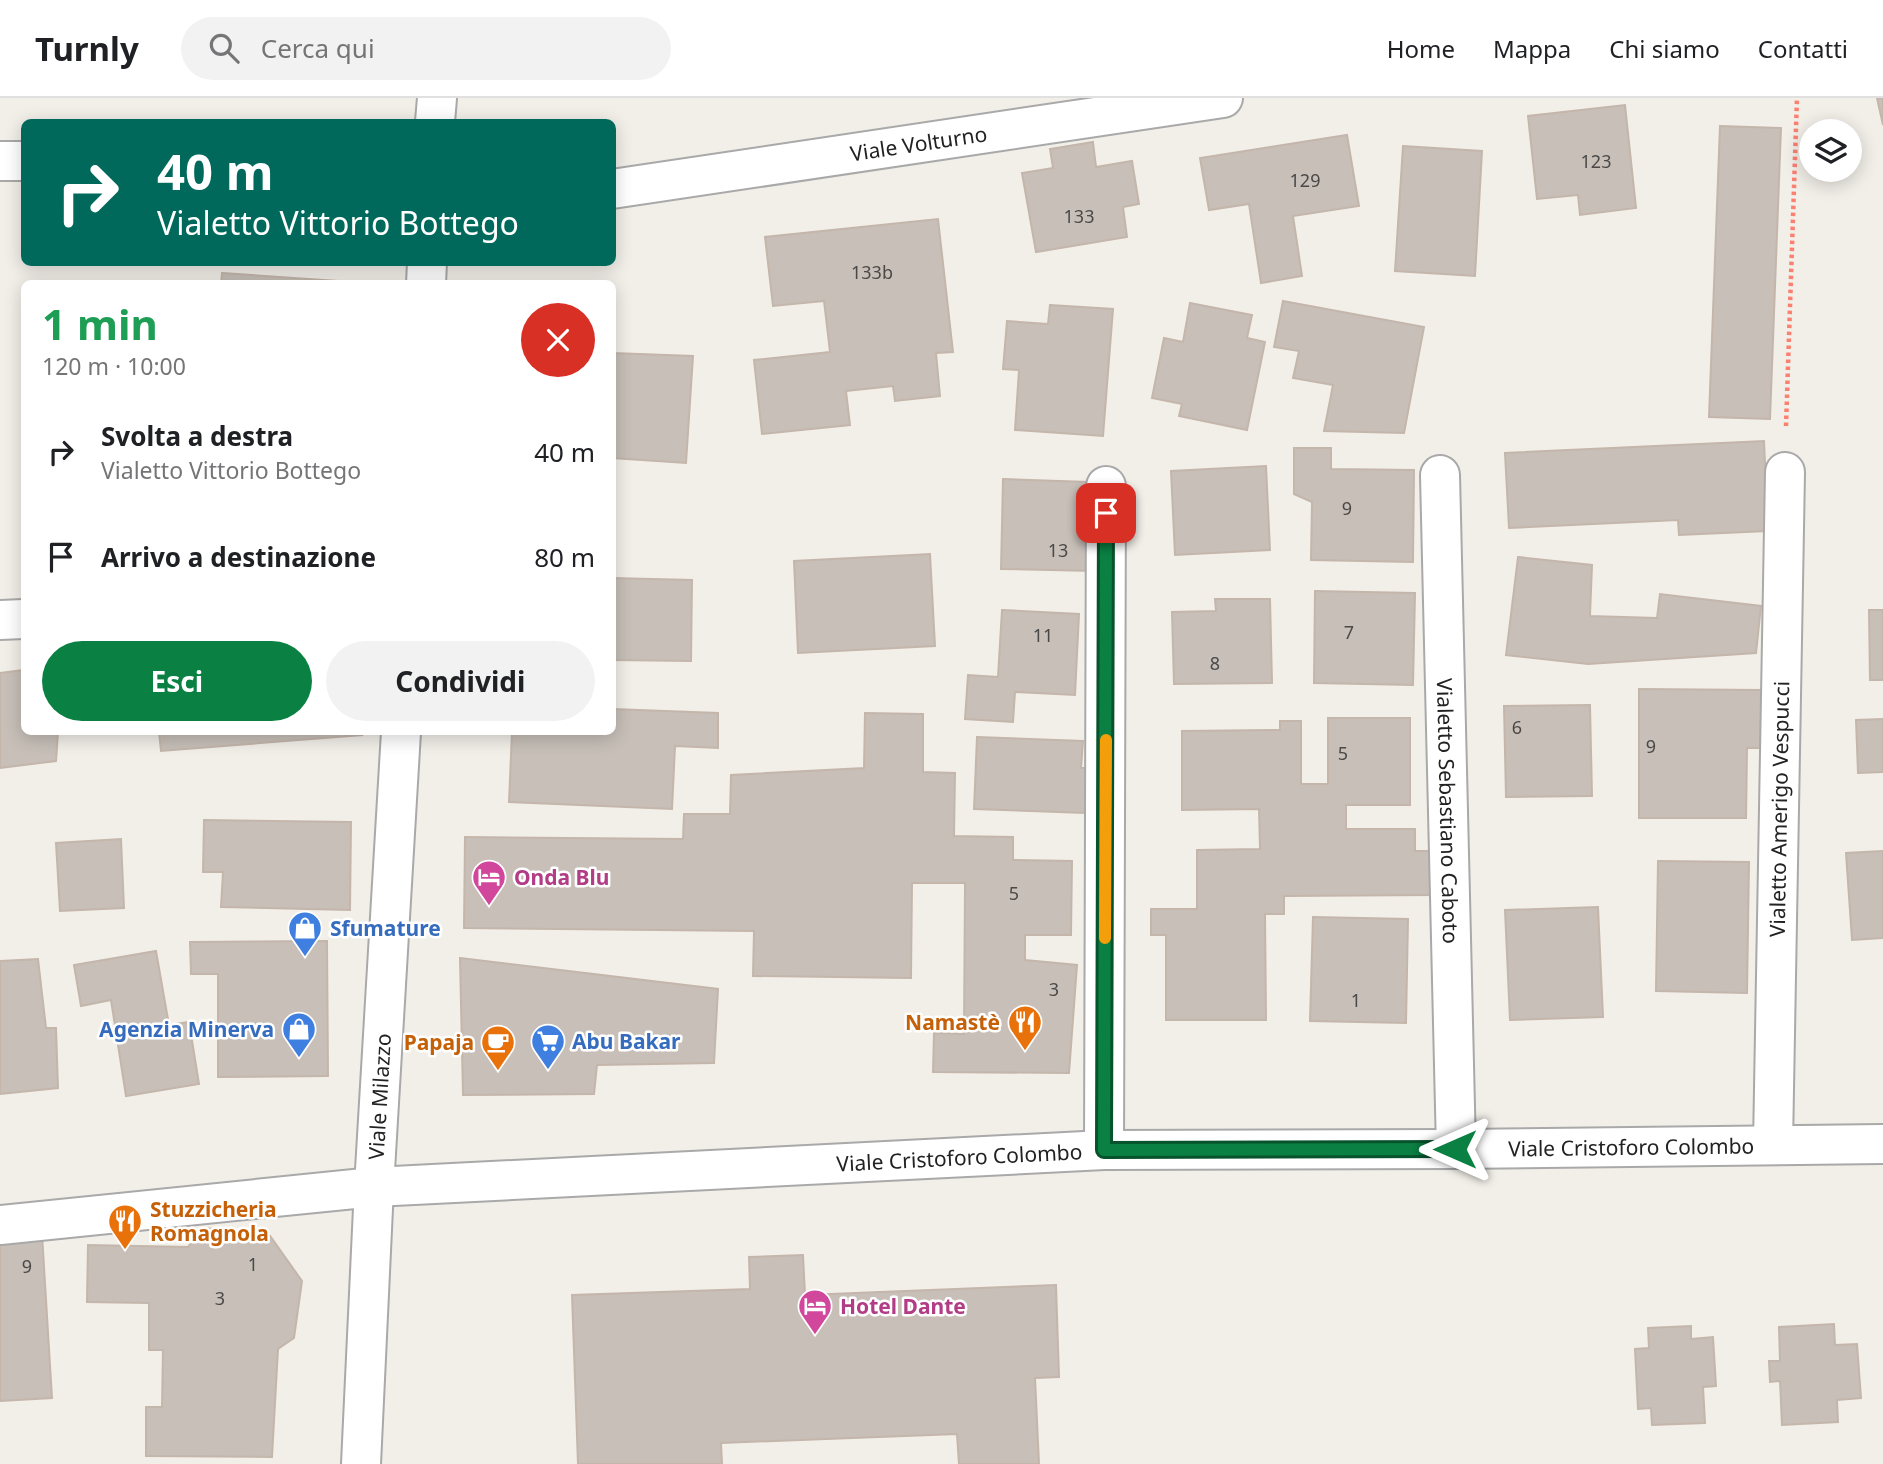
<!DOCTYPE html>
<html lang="it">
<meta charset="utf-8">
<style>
:root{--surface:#fff;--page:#f2f2f2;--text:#202124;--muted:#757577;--line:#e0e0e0;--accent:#0b8043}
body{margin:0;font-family:"Noto Sans",sans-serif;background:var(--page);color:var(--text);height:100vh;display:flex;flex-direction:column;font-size:26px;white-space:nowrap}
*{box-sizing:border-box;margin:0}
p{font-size:23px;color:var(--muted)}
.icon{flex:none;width:38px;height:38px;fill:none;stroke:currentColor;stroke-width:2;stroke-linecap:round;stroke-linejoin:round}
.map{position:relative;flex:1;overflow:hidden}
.sheet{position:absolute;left:21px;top:182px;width:595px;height:455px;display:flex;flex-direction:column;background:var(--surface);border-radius:10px;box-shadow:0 4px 18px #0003}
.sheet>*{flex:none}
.top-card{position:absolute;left:21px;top:21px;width:595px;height:147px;border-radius:10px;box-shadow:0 4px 18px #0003;background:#00695c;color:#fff;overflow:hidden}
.controls{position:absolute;left:1799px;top:21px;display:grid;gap:14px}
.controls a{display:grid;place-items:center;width:63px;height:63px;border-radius:50%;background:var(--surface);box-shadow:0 4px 18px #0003;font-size:35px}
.pin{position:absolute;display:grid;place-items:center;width:60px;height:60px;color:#fff;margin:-30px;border-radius:14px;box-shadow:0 4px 10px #0006}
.me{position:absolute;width:77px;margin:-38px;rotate:270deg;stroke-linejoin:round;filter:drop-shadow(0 0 5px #0008)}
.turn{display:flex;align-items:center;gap:24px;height:147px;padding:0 21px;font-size:32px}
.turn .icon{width:91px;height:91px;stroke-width:2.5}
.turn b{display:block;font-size:49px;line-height:60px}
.round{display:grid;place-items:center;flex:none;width:74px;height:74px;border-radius:37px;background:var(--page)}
.head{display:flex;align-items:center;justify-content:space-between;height:119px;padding:0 21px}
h1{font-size:42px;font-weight:700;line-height:52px;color:#1e9e55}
.button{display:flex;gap:14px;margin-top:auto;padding:14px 21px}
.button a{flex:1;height:80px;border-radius:42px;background:var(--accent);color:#fff;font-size:28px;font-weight:700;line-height:80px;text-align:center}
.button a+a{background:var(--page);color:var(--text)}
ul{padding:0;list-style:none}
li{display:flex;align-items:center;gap:21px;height:105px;padding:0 21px}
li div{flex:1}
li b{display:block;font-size:26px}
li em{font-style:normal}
header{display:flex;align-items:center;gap:42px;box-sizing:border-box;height:98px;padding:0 35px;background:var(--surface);border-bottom:2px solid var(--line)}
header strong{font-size:33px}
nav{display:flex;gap:38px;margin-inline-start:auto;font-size:24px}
.search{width:490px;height:63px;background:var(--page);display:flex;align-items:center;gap:18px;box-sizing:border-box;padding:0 24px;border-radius:38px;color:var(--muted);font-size:26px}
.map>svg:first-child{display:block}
</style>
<header>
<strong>Turnly</strong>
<div class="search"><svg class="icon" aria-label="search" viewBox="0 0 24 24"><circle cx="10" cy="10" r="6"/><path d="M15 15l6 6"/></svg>Cerca qui</div>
<nav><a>Home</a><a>Mappa</a><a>Chi siamo</a><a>Contatti</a></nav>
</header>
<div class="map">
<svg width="1883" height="1366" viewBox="0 0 1883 1366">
<rect width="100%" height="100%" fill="#f2efe9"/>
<!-- building -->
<g fill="#c7bfb8" stroke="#c4b6ab" stroke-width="2">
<path d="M1877,0H1883V27Z"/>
<path d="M1625,7L1636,110L1580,117L1578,97L1537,101L1528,18Z"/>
<path d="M1720,28L1781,30L1770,321L1709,319Z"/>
<path d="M1347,37L1359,108L1293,118L1302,178L1261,185L1249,106L1209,112L1200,60Z"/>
<path d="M1093,44L1096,69L1132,63L1139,106L1123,109L1127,139L1036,154L1022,75L1053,70L1050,51Z"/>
<path d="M1403,48L1482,53L1475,178L1395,173Z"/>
<path d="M938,121L953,254L936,255L940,298L895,303L893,288L846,293L850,327L762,336L754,262L830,254L824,203L773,208L765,139Z"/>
<path d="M222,175L352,184V186H221Z"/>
<path d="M1283,203L1424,229L1404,335L1324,333L1333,287L1293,280L1299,253L1274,249Z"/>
<path d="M1190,205L1252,217L1247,240L1265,244L1247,332L1179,318L1182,306L1152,300L1164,240L1183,244Z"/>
<path d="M1050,207L1113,211L1103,338L1015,332L1019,272L1003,271L1007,223L1048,226Z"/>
<path d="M612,255L693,258L686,365L612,360Z"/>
<path d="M1764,343L1768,433L1679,437L1678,422L1509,430L1505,355Z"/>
<path d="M1294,350H1331V371L1414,372L1413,464L1311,462L1312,404L1294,396Z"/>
<path d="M1266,368L1270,452L1175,457L1171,373Z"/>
<path d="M1003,381L1088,384L1086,432H1096L1094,473L1001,471Z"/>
<path d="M930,456L935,548L798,555L794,463Z"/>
<path d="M1518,459L1592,467L1590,518L1657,520L1660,496L1761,508L1756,555L1588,566L1506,557Z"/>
<path d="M612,480L692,482L691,563L612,562Z"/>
<path d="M1315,493L1415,495L1413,587L1314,585Z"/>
<path d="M1215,501H1270L1272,585L1174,586L1172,514L1216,513Z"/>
<path d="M1002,512L1079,516L1075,597L1015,594L1013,624L965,621L968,577L998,579Z"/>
<path d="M1869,512H1883V582H1870Z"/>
<path d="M24,572V634H58L56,663L0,670V575Z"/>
<path d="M1639,591L1762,592L1760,650H1747L1746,720H1639Z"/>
<path d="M1590,607L1592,698L1506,699L1504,608Z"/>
<path d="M612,611L718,615V650L675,648L672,711L509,704L512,634H612Z"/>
<path d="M865,615L923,616V674L955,675L954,738L1013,739V762L1072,763L1071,837H1025V862L1077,867L1069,975L933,974L934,935L964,936L965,785H912L911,880L753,878L754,833L464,830L465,739L683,741L684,716H730L731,677L864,670Z"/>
<path d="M1328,620H1410V707H1346V731H1415V753H1433L1434,797L1284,798V816H1265L1266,922H1166V837H1151V811H1197V752L1260,751L1259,711L1182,712V633L1280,632V623H1301V686H1328Z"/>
<path d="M1883,621V674L1858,675L1856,622Z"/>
<path d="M159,634H361L362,637L161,653Z"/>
<path d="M977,639L1083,643L1081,670H1087L1085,715L974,711Z"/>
<path d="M204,722L351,724L350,812L221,809L223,774H203Z"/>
<path d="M121,741L124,810L60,813L56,745Z"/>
<path d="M1883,753V840L1852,842L1846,755Z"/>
<path d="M1658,763L1749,764L1747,895L1656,893Z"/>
<path d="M1598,809L1603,919L1510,922L1505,812Z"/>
<path d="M1313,819L1408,821L1406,925L1310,923Z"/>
<path d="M327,843L328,978L218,979V876H191L190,844Z"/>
<path d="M156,853L169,927L189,924L199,986L126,998L111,902L81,908L74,867Z"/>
<path d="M460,860L718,891L714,965L597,967L594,996L463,997Z"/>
<path d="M38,861L46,930H56L58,990L0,996V863Z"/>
<path d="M202,1130L268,1135L302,1183L294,1240L278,1251L272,1359L146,1358V1309H162L163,1252H149V1205L87,1204L88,1147L188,1149Z"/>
<path d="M42,1136L52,1300L0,1303V1138Z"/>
<path d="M803,1157L805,1197L1056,1187L1059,1279L1035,1280L1039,1366H959L957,1336L721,1345L722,1366H578L572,1197L750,1191L749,1159Z"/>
<path d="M1834,1226L1835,1247L1857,1246L1861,1300L1837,1302L1838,1324L1782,1327L1780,1283L1770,1284L1769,1263H1780L1779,1229Z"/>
<path d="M1691,1228V1241L1713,1239L1716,1288L1703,1289L1705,1325L1652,1327L1651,1310L1638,1311L1635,1251L1649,1250L1648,1230Z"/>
</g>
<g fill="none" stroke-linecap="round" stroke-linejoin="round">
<!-- minor casing -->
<g stroke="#a9a9a9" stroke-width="42">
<g id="minor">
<path d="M435,24L437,0"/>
<path d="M0,63H24"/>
<path id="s1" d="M612,91L1223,0"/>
<path d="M426,186L427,164"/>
<path id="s2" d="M1440,377L1456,1051"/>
<path d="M0,522L24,521"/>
<path id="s3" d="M1773,1047L1785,374"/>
<path d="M1104,1052L1106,388"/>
<path id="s4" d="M0,1127L374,1089L1104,1052L1456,1051L1883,1046"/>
<path id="s5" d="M361,1366L374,1089L401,634"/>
</g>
</g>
<!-- path -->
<path stroke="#fa8072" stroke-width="4.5" stroke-dasharray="3.5 3.5" stroke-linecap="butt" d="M1786,328L1797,0"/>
<!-- minor -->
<use href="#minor" stroke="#fff" stroke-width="38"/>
</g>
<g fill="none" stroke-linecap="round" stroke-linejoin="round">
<!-- route casing -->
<g stroke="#07532c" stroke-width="18">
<path id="route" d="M1106,415L1104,1052L1455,1051"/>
</g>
<!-- route -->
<use href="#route" stroke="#0b8043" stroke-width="12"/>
<!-- slow -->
<path stroke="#f59e0b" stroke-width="12" d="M1105,840L1106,642"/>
</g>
<!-- icons -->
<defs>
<g id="hotel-pin" transform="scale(1.75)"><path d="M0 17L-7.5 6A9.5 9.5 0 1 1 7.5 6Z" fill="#d1479c" stroke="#fff"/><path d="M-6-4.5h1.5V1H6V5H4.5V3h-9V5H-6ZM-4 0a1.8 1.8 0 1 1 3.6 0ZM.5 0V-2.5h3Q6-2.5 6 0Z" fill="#fff"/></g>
<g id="shop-pin" transform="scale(1.75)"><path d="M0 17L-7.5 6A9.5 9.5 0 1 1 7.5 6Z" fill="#3f7fe0" stroke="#fff"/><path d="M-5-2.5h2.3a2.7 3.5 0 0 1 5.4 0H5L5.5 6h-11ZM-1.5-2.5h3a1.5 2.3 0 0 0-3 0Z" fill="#fff"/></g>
<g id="restaurant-pin" transform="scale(1.75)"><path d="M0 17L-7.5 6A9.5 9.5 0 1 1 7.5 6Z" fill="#e8710a" stroke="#fff"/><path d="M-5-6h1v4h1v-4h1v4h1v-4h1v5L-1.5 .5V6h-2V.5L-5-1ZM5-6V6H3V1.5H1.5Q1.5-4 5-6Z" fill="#fff"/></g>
<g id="supermarket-pin" transform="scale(1.75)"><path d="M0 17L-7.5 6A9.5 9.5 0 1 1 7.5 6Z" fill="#3f7fe0" stroke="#fff"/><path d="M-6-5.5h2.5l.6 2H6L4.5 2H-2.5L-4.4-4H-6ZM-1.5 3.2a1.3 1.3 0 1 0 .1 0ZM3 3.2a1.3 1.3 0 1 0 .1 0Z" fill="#fff"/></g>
<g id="cafe-pin" transform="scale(1.75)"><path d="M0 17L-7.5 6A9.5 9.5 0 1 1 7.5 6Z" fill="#e8710a" stroke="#fff"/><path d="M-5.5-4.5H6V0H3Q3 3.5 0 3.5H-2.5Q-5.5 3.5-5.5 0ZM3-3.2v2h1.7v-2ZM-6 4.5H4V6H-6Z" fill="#fff"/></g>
</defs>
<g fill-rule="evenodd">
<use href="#hotel-pin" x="489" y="779"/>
<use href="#shop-pin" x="305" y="830"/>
<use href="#restaurant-pin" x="1025" y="924"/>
<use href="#shop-pin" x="299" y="931"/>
<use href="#supermarket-pin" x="548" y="943"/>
<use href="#cafe-pin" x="498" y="944"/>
<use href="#restaurant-pin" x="125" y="1123"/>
<use href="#hotel-pin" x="815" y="1208"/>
</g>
<g text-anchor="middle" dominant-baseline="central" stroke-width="5" stroke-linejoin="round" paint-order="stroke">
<!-- number labels -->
<g font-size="18" fill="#4b4948">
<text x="1596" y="63">123</text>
<text x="1305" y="82">129</text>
<text x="1079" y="118">133</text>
<text x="872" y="174">133b</text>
<text x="1347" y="410">9</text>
<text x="1058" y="452">13</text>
<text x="1349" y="534">7</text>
<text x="1043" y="537">11</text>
<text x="1215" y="565">8</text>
<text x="1517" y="629">6</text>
<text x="1651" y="648">9</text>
<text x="1343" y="655">5</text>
<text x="1014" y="795">5</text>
<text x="1054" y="891">3</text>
<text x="1356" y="902">1</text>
<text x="253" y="1166">1</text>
<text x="27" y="1168">9</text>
<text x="220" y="1200">3</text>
</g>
<!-- street labels -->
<g font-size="21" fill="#222" stroke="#fff">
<text stroke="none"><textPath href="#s1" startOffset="310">Viale Volturno</textPath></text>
<text stroke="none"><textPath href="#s3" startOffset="336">Vialetto Amerigo Vespucci</textPath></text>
<text stroke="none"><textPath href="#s2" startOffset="336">Vialetto Sebastiano Caboto</textPath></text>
<text stroke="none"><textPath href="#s5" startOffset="368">Viale Milazzo</textPath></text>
<text stroke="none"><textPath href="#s4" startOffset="1634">Viale Cristoforo Colombo</textPath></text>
<text stroke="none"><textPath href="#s4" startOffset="962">Viale Cristoforo Colombo</textPath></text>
</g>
<!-- hotel labels -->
<g font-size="21" font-weight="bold" fill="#b23c85" stroke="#fff" text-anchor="start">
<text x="514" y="779">Onda Blu</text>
<text x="840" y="1208">Hotel Dante</text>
</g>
<!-- shop labels -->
<g font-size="21" font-weight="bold" fill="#366cbe" stroke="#fff" text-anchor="start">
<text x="330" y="830">Sfumature</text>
<text x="274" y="931" text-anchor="end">Agenzia Minerva</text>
<text x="572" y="943">Abu Bakar</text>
</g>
<!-- food labels -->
<g font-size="21" font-weight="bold" fill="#c56008" stroke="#fff" text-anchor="end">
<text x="1000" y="924">Namastè</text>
<text x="474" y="944">Papaja</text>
<text x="150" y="1111" text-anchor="start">Stuzzicheria<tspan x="150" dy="24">Romagnola</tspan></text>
</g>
</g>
</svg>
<div class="controls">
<a><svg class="icon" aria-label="layers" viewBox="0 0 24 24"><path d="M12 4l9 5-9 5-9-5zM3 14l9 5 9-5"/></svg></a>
</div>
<div class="pin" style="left:1106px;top:415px;background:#d93025"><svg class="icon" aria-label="arrive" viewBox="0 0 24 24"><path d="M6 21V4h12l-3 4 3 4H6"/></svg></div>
<svg class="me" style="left:1455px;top:1051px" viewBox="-20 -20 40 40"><path d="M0-17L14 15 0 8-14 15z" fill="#0b8043" stroke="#fff" stroke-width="4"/></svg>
<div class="top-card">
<div class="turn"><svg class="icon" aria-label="right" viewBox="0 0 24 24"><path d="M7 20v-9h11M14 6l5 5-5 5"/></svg><div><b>40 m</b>Vialetto Vittorio Bottego</div></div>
</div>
<section class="sheet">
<div class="head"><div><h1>1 min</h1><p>120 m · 10:00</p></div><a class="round" style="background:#d93025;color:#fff"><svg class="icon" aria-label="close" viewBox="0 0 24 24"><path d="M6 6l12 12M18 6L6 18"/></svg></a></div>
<ul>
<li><svg class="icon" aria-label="right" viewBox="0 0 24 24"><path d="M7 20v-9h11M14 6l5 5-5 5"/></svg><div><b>Svolta a destra</b><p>Vialetto Vittorio Bottego</p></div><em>40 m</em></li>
<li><svg class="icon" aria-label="arrive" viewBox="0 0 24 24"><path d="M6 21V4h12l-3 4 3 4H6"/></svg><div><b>Arrivo a destinazione</b></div><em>80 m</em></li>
</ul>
<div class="button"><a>Esci</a><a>Condividi</a></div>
</section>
</div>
